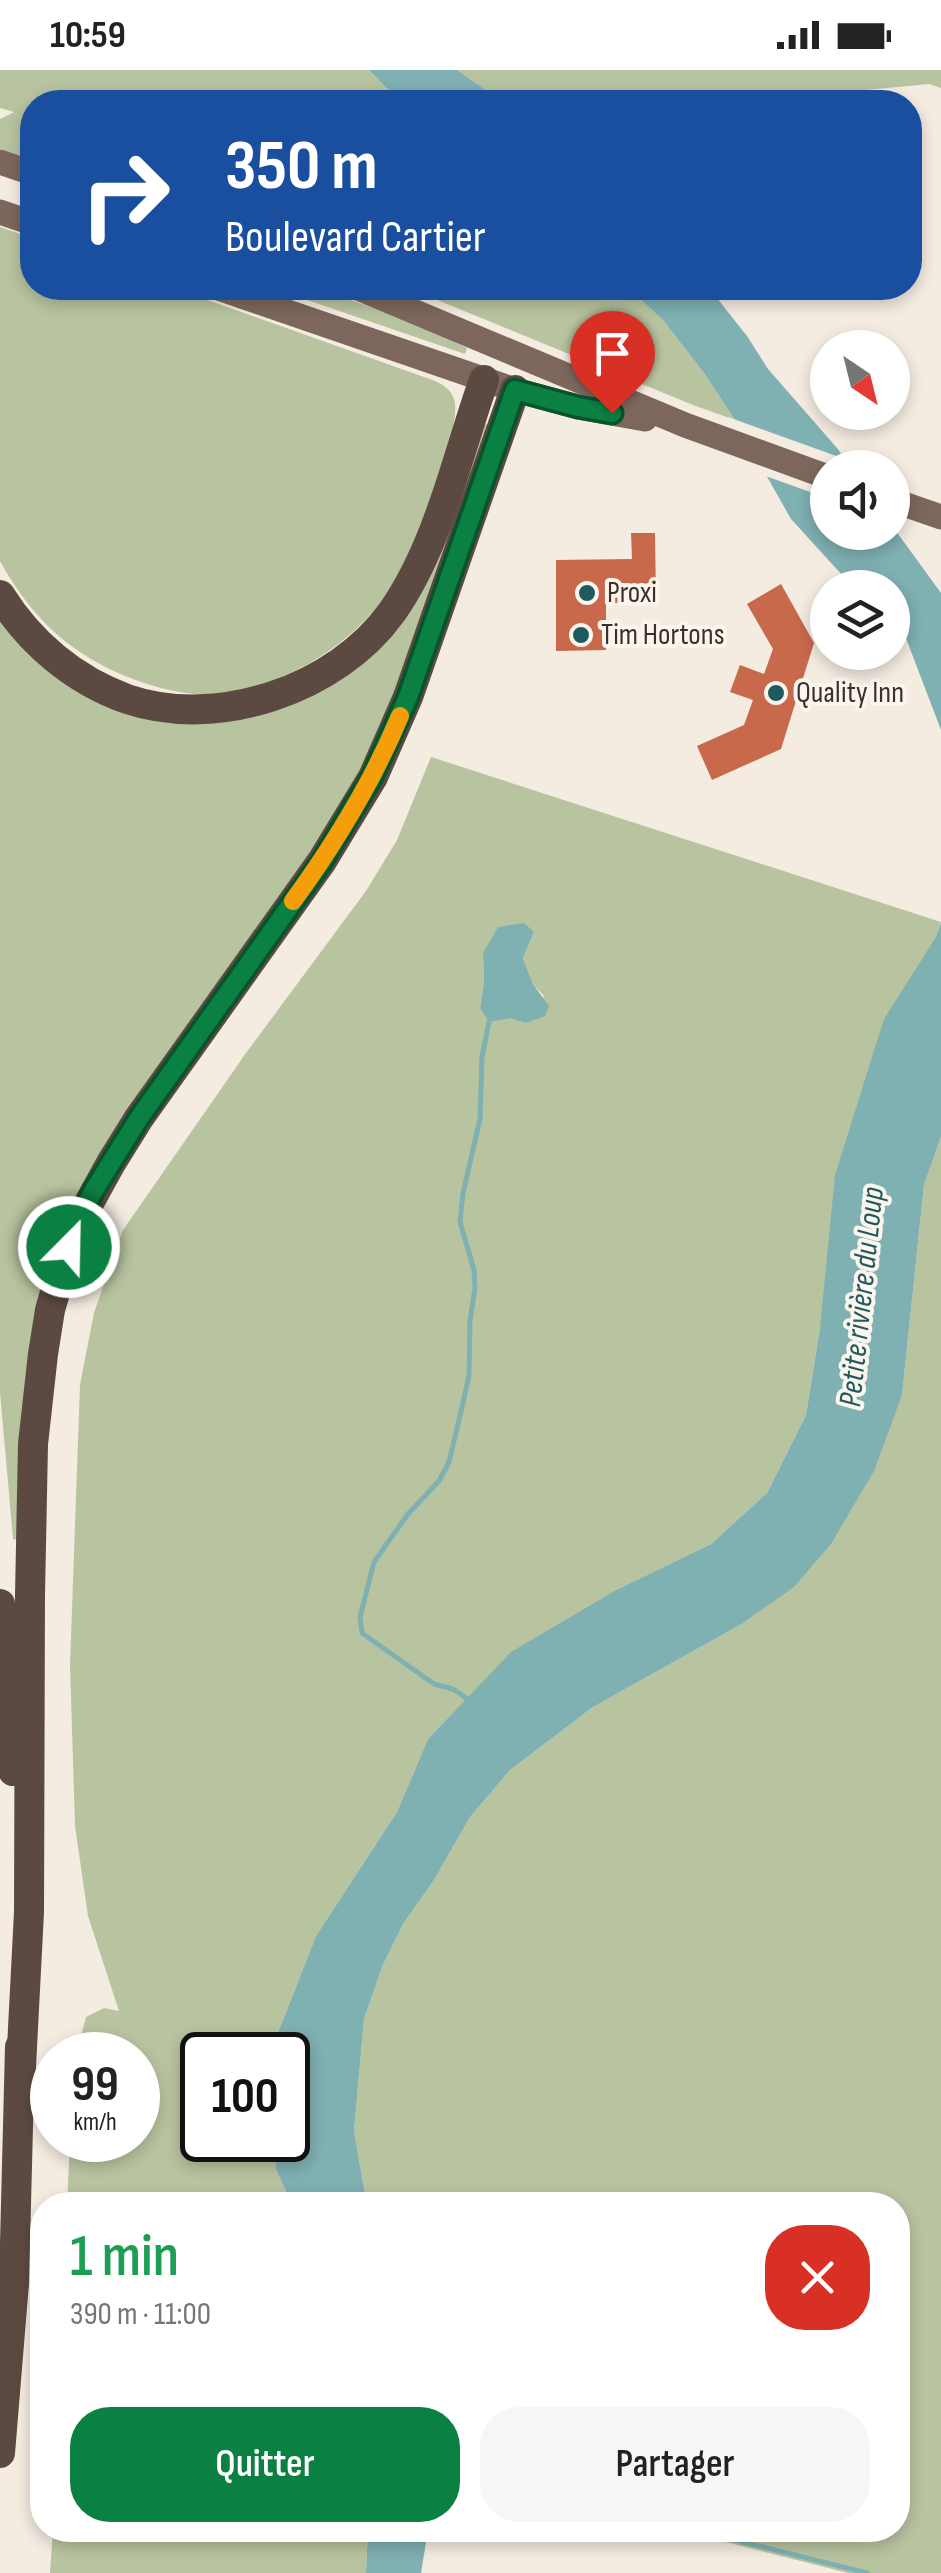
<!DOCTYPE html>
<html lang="fr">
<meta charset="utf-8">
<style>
:root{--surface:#fff;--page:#f6f6f6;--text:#222;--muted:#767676;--accent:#0b8043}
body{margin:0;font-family:"Sofia Sans Condensed",sans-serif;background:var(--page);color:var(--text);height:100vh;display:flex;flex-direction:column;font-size:38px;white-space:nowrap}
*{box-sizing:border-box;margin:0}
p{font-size:32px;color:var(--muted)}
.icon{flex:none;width:55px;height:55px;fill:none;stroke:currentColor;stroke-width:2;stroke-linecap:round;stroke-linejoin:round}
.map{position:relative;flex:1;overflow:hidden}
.sheet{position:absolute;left:30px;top:2122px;width:880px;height:350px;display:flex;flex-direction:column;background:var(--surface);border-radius:40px;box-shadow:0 5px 15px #0003}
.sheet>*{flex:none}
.guide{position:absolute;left:20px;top:20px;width:902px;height:210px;border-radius:40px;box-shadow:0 5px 15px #0003;background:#1a4fa0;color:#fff;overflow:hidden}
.needle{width:65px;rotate:145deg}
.tools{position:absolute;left:810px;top:260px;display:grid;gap:20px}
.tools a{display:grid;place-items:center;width:100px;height:100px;border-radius:50%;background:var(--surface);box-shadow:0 5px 15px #0003;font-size:50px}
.speed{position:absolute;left:30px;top:1962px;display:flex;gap:20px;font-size:50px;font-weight:700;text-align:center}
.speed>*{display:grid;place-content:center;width:130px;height:130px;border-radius:50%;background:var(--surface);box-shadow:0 5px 15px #0003;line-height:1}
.speed small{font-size:25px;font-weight:400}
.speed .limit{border:5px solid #111;border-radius:15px;background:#fff;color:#111}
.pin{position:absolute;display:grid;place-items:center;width:85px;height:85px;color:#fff;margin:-102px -42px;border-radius:50% 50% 50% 0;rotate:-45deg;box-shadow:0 0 10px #0007}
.pin .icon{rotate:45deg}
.me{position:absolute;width:110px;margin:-55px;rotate:23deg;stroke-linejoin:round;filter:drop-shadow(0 0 8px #0008)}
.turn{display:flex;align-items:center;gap:35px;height:210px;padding:0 40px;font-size:45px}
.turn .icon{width:130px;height:130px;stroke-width:2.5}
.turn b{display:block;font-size:70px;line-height:85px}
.round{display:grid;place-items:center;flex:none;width:105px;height:105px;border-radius:40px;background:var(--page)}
.overview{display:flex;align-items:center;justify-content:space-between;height:170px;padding:0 40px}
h1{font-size:60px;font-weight:600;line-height:75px;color:#1e9e55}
.button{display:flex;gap:20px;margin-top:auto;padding:20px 40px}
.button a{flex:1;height:115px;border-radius:40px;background:var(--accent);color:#fff;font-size:40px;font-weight:600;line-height:115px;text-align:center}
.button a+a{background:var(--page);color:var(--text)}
.status{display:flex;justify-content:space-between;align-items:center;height:70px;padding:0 50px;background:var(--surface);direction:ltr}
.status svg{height:28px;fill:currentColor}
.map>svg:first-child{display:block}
</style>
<div class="status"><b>10:59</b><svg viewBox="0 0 49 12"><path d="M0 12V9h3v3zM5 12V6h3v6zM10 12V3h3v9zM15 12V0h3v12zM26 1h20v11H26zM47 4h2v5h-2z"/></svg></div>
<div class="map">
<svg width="941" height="2503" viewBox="0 0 941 2503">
<rect width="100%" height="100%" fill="#f4ebe1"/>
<!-- green -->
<g fill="#b8c4a0" fill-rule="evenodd">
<path d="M0,0H369L400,32H32V90L0,79V49L14,42L0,38Z"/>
<path d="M457,0H941V18L929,14L741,32H503Z"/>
<path d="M0,157L32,168V218H174L424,307C436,311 450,316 454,329C460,349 443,390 436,410C424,448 410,488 388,522C350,580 263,630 193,624C174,622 151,616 133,609C72,586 32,549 0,491Z"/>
<path d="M272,218H316L420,254L467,278L465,284Z"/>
<path d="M408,218H628L662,249L704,303L735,350L693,335Z"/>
<path d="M482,353L488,355L403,609L366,692L322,766L89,1102L20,1470L13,1469L0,1322V548L140,642L344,603Z"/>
<path d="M431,687L941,852L820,1258L806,1345L767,1423L711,1474L616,1520L511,1583L428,1669L397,1742L316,1866L274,1973L275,1985H202V2070H276V2099L292,2135H67L70,2070H138V1985H76L86,1947L104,1938L119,1941L88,1846L75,1756L70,1595L80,1315L94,1243L123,1160L246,983L366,821L397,770ZM534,862L523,888L533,914L544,926L527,953L480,938L484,913L483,883Z"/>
<path d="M941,1067V2503H848L678,2460H898V2135H367L354,2061L364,1949L382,1897L403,1854L434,1810L470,1747L510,1700L593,1637L740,1555L902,1325L924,1115Z"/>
<path d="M53,2460H368L366,2503H50Z"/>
</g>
<!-- water -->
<g fill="#7fb0b2">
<path d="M369,0H457L503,32H400Z"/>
<path d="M628,218H709L747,266L768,299L837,378L851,397L828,398V462H892L893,457L941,523V660L904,563L901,542L893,536L892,518L863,517L843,506L791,449L735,350L704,303L662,249Z"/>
<path d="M524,853L534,862L523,888L533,914L549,936L545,946L526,953L510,948L489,952L480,938L484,913L483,883L498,857Z"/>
<path d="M941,853V1067L924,1115L902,1325L874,1401L831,1474L794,1517L740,1555L593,1637L510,1700L470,1747L434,1810L403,1854L382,1897L364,1949L354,2061L367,2135H292L276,2099V2070H288V1985H275L274,1973L316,1866L397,1742L428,1669L511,1582L616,1520L711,1474L767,1423L806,1345L820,1258L835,1105L884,949L936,867Z"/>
<path d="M368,2460H428L421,2503H366Z"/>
</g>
<!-- pier -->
<path fill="#f4ebe1" d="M728,347L853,392L856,398H828L827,428L760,404Z"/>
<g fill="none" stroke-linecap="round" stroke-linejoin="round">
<!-- stream -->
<g stroke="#7fb0b2" stroke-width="5">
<path d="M472,1632L453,1619L434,1614L362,1563L360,1547L374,1492L408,1444L439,1411L449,1392L463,1333L469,1305L470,1251L475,1218L474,1200L460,1152L463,1123L480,1049L482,987L489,952"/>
<path d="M695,2460L867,2503"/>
</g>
</g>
<!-- building -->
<g fill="#c8694b">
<path d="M631,463H655L656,532L606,533V580L556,581V490L632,489Z"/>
<path d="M781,514L814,573L781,679L712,710L697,676L744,655L753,630L730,622L740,595L764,604L773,579L747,534Z"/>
</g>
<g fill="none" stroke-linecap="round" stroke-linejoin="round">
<!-- major -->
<g stroke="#7d675c" stroke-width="25">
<path d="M0,92L32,103"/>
<path d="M0,142L32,153"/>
<path d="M218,218L515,320L578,337L645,349"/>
<path d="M358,218L685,355L828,407"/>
<path d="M892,430L941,447"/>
</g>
<!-- highway -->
<g stroke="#5c4a42" stroke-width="30">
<path d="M0,525C30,573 74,610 127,629C218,660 337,619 392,542C439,475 457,386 484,310"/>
<path d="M0,1534L13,1701"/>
<path d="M21,1997L29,1842L30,1525L33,1374L43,1284L50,1240L58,1212L79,1151L111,1093L139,1048L322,791L373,707L408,627L515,320"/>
<path d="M0,2383L14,2213L20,1977"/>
</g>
</g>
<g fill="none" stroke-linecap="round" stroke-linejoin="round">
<!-- route casing -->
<g stroke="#07532c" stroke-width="25">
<path id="route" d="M69,1177L78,1151L94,1120L139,1048L322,791L372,707L408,627L515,320L578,337L612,343"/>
</g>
<!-- route -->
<use href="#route" stroke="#0b8043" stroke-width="18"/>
<!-- slow -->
<path stroke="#f59e0b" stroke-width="18" d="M293,831C336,772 372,713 400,646"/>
</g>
<!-- markers -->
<g fill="#1f5a5e" stroke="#fbf5ee" stroke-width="4">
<circle cx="587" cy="523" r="10"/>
<circle cx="581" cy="565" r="10"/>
<circle cx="776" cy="623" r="10"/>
</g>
<g text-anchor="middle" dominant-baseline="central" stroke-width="8" stroke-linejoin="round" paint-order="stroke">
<!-- poi labels -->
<g font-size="30" fill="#3b302b" stroke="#fbf5ee" text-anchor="start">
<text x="607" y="523">Proxi</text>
<text x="601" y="565">Tim Hortons</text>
<text x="796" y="623">Quality Inn</text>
</g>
<!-- water labels -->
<g font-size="32" font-style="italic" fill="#1f5a5e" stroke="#fbf5ee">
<text transform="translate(862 1227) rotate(-84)">Petite rivière du Loup</text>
</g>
</g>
</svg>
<div class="tools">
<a><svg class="needle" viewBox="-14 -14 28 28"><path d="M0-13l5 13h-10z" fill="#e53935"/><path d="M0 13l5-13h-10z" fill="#767676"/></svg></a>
<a><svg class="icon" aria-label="sound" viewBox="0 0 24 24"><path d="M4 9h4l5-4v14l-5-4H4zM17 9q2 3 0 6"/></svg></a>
<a><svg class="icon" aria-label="layers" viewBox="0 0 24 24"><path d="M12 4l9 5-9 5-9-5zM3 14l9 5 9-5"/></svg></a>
</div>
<div class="speed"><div>99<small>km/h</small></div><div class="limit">100</div></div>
<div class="pin" style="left:612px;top:343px;background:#d93025"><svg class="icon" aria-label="arrive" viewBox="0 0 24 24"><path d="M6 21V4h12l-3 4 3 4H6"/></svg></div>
<svg class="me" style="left:69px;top:1177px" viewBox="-20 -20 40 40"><circle r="17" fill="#0b8043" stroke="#fff" stroke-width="3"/><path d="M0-11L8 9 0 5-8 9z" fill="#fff"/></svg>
<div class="guide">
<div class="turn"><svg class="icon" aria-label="right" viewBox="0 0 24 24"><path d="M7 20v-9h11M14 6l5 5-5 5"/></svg><div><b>350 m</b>Boulevard Cartier</div></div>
</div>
<section class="sheet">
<div class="overview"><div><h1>1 min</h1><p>390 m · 11:00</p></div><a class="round" style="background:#d93025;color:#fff"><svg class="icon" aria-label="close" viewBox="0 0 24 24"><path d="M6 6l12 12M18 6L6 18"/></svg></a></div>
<div class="button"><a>Quitter</a><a>Partager</a></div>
</section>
</div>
